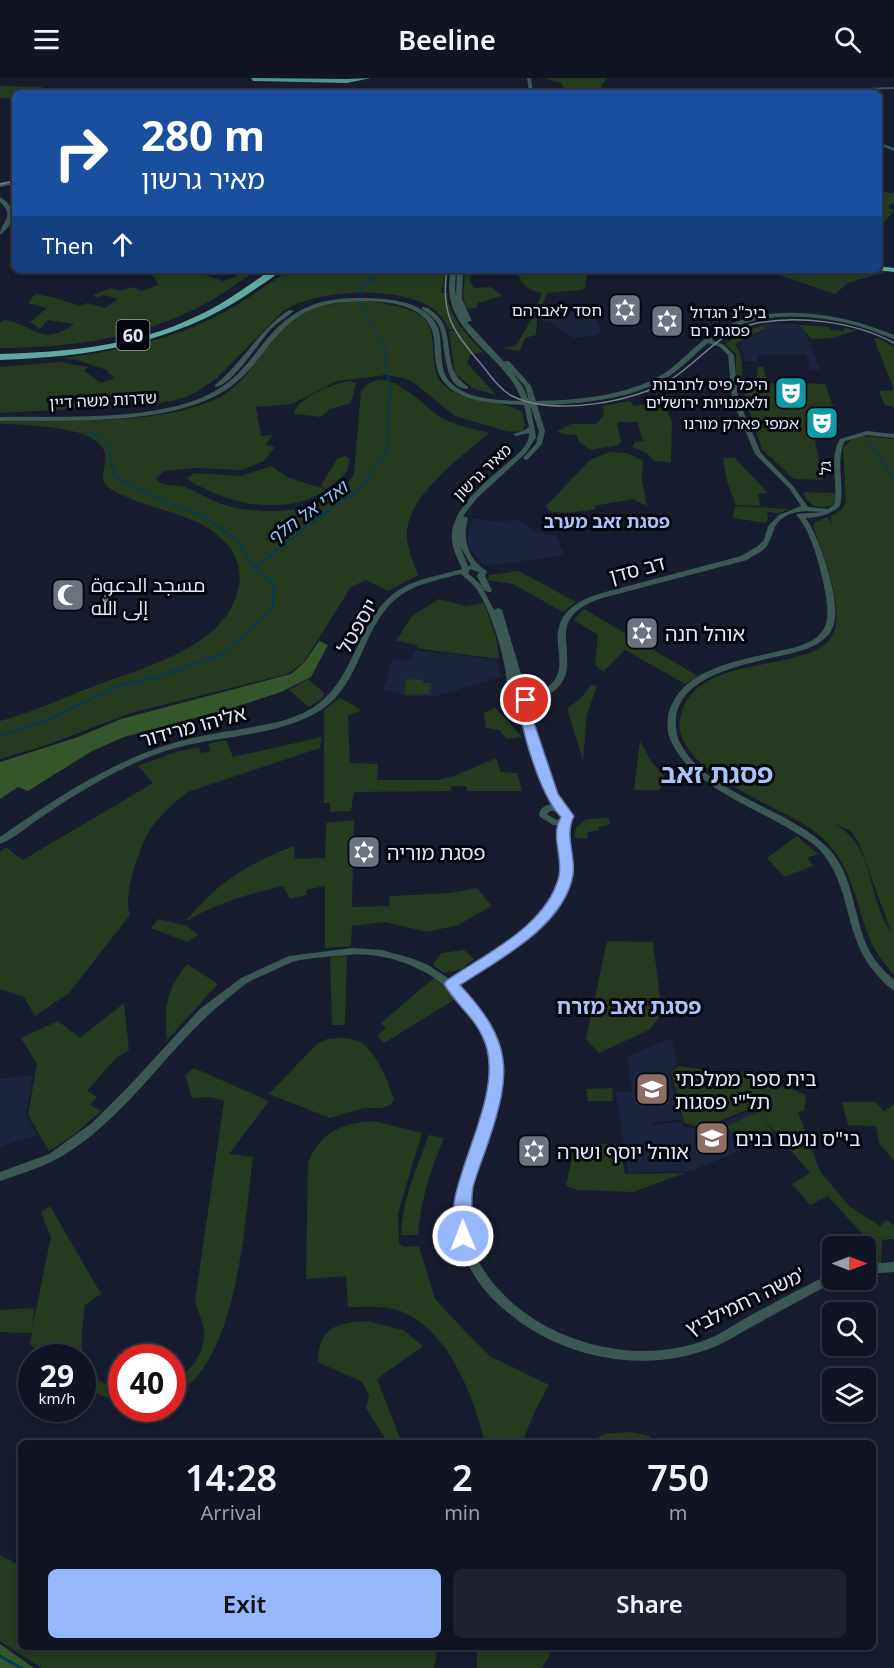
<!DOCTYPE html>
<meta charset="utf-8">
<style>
:root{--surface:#111523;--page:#1e2230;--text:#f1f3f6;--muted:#9c9fa6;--line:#303441;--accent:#96b6fd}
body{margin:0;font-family:"Noto Sans",Cairo,"Noto Sans Hebrew",sans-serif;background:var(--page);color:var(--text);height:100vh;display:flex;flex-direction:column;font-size:22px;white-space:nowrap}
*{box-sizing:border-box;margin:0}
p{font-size:20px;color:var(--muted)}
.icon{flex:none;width:33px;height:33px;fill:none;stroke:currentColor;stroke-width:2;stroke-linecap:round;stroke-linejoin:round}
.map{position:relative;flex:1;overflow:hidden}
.side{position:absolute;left:18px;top:1362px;width:858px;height:210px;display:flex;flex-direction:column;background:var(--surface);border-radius:9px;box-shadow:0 3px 9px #0003,0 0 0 2px var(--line)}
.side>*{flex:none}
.hud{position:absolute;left:12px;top:12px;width:870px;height:183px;border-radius:9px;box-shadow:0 3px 9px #0003,0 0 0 2px var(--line);background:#1a4fa0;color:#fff;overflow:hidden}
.needle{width:39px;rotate:90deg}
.fabs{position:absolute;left:822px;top:1158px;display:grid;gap:12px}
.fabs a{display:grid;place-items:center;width:54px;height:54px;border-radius:9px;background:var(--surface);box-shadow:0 3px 9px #0003,0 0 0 2px var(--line);font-size:30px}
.speed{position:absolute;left:18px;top:1266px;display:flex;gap:12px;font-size:30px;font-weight:700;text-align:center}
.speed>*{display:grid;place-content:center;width:78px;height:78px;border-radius:50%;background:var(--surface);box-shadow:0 3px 9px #0003,0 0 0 2px var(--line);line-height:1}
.speed small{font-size:15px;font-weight:400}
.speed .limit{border:9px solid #d22;background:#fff;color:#111}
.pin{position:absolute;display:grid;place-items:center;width:51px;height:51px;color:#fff;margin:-26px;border:3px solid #fff;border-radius:50%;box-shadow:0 2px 6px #0007}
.me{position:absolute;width:66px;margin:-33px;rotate:359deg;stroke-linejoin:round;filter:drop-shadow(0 0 4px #0008)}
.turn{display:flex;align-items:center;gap:21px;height:126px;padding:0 30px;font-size:27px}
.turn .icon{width:78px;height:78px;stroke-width:2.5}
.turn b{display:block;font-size:42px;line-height:51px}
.then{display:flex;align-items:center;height:57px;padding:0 30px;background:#0003;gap:12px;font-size:22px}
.eta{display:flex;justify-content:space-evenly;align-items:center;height:102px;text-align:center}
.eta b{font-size:36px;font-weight:600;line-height:42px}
.cta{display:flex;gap:12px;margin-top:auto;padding:12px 30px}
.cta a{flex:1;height:69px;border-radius:9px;background:var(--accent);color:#111;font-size:24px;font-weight:600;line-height:69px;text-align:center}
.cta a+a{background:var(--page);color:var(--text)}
header{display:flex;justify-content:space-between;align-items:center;height:78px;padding:0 30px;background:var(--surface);font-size:27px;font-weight:600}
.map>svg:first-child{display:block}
</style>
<header><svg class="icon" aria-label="menu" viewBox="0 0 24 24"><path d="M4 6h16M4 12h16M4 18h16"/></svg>Beeline<svg class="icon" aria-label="search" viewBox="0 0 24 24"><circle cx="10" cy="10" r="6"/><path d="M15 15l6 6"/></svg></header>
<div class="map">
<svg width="894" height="1590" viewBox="0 0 894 1590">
<rect width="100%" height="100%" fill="#171c2f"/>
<!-- built -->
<g fill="#1d243d">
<path d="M581,226L584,231L591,230L601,253L596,257L574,260L549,244L538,242L543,229Z"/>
<path d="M776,245L798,246L807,258L820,292L810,291L806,276H757L758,284L744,283L743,274L737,266L766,252L764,246Z"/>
<path d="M472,440L498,444L518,441L538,454L556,457L564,477L496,487L482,486L472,473L468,461Z"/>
<path d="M415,572L497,582L501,599L436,618H408L383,611L393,581L410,583Z"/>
<path d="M668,961L673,964L677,986L669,995L682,1042L653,1044V1047L681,1044L684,1049L705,1052L755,1030L777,1057L691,1093L628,1095L616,1014H632L627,979Z"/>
<path d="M33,997L26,1037L38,1057L0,1069V1001Z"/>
</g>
<!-- green -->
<g fill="#253a1f" fill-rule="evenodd">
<path d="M543,0H608L601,7L604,13L565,12L561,5Z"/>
<path d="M0,8L43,9L39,15H15V20H0Z"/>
<path d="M879,108L885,114L894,115V125L888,129L894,132L884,145L879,144Z"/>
<path d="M149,192H212L214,193L206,197L223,203L238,198L224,192H257C233,208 209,226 182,237C126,262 61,270 0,270V245L5,242C37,248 41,269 74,246L48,242L40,251L30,244L47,230L28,225L35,216L52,219L80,228L87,225L105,230L118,221L103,217L97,220L93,217L111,210L120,213L131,209L141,213L159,207Z"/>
<path d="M290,192H446L441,215H447C449,241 467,256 483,274L470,277L467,285L496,317L472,310L455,295L449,253H462L449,251C445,243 440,235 432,230C396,207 318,211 283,233L217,300L195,315L180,321L151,327L0,335V289L60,284L88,289L84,293L101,305L115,300L107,294L109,293L78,282L61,280C119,273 177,261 228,232C249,220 269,205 290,192Z"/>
<path d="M465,192H471L470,203L474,210L491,209L502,218L478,225L476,230H467L463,221Z"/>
<path d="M518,192H587L585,210L582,212L547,215L537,242L536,257L525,260L520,273L500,270L516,268L532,240L542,215C529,212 519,207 518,192Z"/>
<path d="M764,192H879L889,193L848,205L835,216Z"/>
<path d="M365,223C383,225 424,229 430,250C433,259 433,272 434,282C435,290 435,297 440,303C460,326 491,320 517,331L522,334L525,347L522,354L506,353L455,338L413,304L403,300L386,297L337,303L292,326L256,329L261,358L273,357L265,367L275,369L264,383L241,392L196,390L164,393L156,400C163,411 175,405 185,409C200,415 212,424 228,428C268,438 330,436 354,396L361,313C387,280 422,330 444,341C458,348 475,351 489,355C462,378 411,415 407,452C405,467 414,484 418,497L388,513L366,502L351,509L303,585L287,596L131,635L44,668L0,681V643C32,634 63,620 94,608C144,589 229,569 239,507C242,490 235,473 223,462C193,433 150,433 116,414C93,403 108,392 105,375C98,347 23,347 0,346V343C67,341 160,349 220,319C235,311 246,297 256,284C294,237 302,226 365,223Z"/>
<path d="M764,247L765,251L735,266C744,278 742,291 742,305L736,308V276L725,266L741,255Z"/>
<path d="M799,247L829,249L831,252L843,253L844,250L858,252L832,260L811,261Z"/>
<path d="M878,260L894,269V331L893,328H885L879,313L894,312L874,261Z"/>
<path d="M758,289H763L768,305H773L780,323L808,324L802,305L825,306L840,348L815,363L823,402L794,401L762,371L744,316L755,310Z"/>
<path d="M350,303L356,305L351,325L330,331L321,339L294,336L295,331C305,317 334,305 350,303Z"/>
<path d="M630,323L634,328L649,326L667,332L672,343L671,384L654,383L647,375L632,369L635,364L643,363L637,344H617L621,364L618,367L591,372L579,364L577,357L562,356L557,353L571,346H596L603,338L604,331L601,328Z"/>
<path d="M862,358L894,361V897C887,888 878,878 873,868C853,824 855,784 814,753C781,728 672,693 680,641C692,570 817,599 834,554C844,526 822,475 813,448L815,444L828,439L833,450L830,439L841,432L846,424L843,370L852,361ZM829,743L851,753L859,765L891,854C884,845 881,835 877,824C866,789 865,760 829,743Z"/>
<path d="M609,374L627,375L643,383L642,402L647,428L633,421L594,428L596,431C581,433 565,437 549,433L546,428L590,382Z"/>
<path d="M345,378L350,381L346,395L328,411L320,409L337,381Z"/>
<path d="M723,380H735L768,415L758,416L760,428L736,427L727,404Z"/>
<path d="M271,388L287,399L327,412C289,435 245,430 207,412C200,408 192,406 187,400L194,395L241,398Z"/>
<path d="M803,414L834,415L835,420L833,427C818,432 809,428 803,414Z"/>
<path d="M735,428L790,431L779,435L767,434L768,442L765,445L733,440Z"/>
<path d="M519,493L576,524L563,534L513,506L488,502L489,497Z"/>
<path d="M439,521L465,528L484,525L496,558L499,581L416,570L418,567L396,563L412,538Z"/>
<path d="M584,531L698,598L685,606L625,572L603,594L595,586L598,557L574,542Z"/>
<path d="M308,601L324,615L323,620L309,629L289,612Z"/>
<path d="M406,601L423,602V605H431L430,616L404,617Z"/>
<path d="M591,607L597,608L587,637L583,682L567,631L581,620Z"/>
<path d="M340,620L362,632L348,638L350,685L378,686L377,702H438L454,698L496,680L501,694L517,695L522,713H467L466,708H451V713L354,714L351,733L330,734V725H324V632Z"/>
<path d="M495,629L522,659L506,661L500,652L486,650L484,635Z"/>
<path d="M322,659L320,670L188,714C173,725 154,742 146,759C137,777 123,818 130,837L69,915L35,938L24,919L0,911V774L6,769L23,782L153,705L138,688L176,674L199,669L201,675L211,673L208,666L226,662L233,679Z"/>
<path d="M640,663L651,683L667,702L659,712H634Z"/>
<path d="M609,740L610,746L599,749V752L588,754L587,761L574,760L576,750L586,741Z"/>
<path d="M354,742L352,829L389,828L390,818L451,815L477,810L492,828L458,847L427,854L384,844L352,848L351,868L325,870V808L306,812L307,817L290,821L283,808C248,816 216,825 185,844C216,805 247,786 294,768L295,781L325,780L326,745Z"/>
<path d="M797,758L818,776L807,780L813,788L784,799L767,780Z"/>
<path d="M158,841L187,848L198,857L187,864L151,850Z"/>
<path d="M607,863L653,864L662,936L649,952L599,975L586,961Z"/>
<path d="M464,872L474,881L460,892L444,895L433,887L441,875Z"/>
<path d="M347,878L345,947H332L330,879Z"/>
<path d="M187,886L218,906L167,962C164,929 166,912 187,886Z"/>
<path d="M436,898L459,919L384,965L377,958L386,950L381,945Z"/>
<path d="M124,925L129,972L116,980L87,1013L97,1019L90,1027L101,1033L75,1056L49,1073L28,1037L37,986L21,960L58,943L80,960Z"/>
<path d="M339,960C346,960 353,961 359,963C374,970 390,1006 394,1022L390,1027L382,1030H364L330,1040L269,1016L317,966L327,961Z"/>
<path d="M679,988L718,994L748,995L806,1017L804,1033L798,1034L820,1093L849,1128L880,1148L886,1142L894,1147V1161L882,1162L881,1186L866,1185V1168H863L865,1159L828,1118L810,1127L792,1106L810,1095L754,1029L703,1050L684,1045L671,994Z"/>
<path d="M194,990L269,1023L229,1076L253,1079C245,1141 238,1288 173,1317V1303C193,1294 208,1270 203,1247C201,1239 197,1231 195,1223L224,1023L211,1019L192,1020L185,997Z"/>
<path d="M612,1010L613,1023H588L586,1011Z"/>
<path d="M842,1024H875L884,1033L894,1026V1083L879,1065L876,1048L848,1047Z"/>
<path d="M758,1034L773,1053L742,1067L727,1048Z"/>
<path d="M373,1043L422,1055L398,1135L399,1165L404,1169L419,1168L435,1221L463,1251L490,1278L549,1307L536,1331L522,1365H485C474,1319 450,1255 403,1234C386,1227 366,1229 348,1229L346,1198L306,1201L308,1085C320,1054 342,1045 373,1043Z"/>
<path d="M429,1057L444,1060C430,1093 421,1121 418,1157H401C402,1122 417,1089 429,1057Z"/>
<path d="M575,1066H620L625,1096L685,1095L633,1114L577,1112L566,1108Z"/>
<path d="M50,1128L101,1216L85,1227C82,1256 74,1289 104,1305C110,1309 114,1311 121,1312V1324L97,1316L83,1305L82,1280L45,1279L30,1266L32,1255L0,1254V1232L34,1230L32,1251L51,1159L41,1134Z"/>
<path d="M366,1243L403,1252L423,1268L377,1301L402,1365H388L366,1330L369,1317L362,1304L318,1284C319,1250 335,1245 366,1243Z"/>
<path d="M630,1354L650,1358L651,1365H586L605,1356Z"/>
<path d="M0,1477L21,1488V1569H434L437,1573L434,1590H42L0,1563Z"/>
<path d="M477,1569H543L551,1575L542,1590H477Z"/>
</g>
<!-- forest -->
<g fill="#33562a">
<path d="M319,563L328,567L311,599L281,614L232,630L124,659L92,673L28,713L18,709L0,721V684L78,659L121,641L291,596L304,585Z"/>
<path d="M0,1566L34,1590H0Z"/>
</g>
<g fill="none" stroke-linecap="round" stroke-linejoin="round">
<!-- stream-far2 -->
<g stroke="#033a5c" stroke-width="1.5">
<path d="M360,217V213L380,192"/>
<path d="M359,223L384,268L387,291"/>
<path d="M87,353L106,363L115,399L164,423L201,437"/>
<path d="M867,362L894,401"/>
<path d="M322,437L360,412L387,373L390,310L387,293"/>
</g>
<!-- stream-far1 -->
<g stroke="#033a5c" stroke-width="2">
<path d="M254,491L324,435"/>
<path d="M0,658L47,642L121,607L158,599L222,577L273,531L274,505L254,491L239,463L198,435"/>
</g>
<!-- stream -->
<path stroke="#033a5c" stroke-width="3" d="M0,1578L21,1590"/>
<!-- minor -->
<g fill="#3b5853" fill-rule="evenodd">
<path d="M527,0H531L533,15H529Z"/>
<path d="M894,9V11L755,15L757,14Z"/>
<path d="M879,64L894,70V73L879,67Z"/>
<path d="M15,102V106L0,109V105Z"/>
<path d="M0,119C18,130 16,145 0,157C1,142 16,139 0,124Z"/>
<path d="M450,192H456L455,211L456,219L457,192H463L462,221L472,243L467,244L508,288L504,284L505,283H509L531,308L536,323C576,322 619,319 656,300C678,289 693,268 713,255C766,222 839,234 894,257V261C879,256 865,249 850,246C805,235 751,233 712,262L724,267L734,277L738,321L761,375L793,408L808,429L828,431L834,427C839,405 828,381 840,361L867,353L894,356V360L867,357L845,363C835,382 845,407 840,428C831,436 819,440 806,440C818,459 825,482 831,504C834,518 839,539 831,553C820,571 793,575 775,579C734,589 666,601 677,657C678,662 681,666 683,670C711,717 790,731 828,770C854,796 853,838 868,870C874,883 884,893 894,902V912C887,909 882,902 877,897C844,861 852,813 824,777C815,765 801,758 788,750C749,727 689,706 670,661C666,651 667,635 672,626C691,587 746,582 783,572C797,569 815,565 823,552C832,540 825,513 822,499C818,481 809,449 796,437C800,434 813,436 820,434C803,432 782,433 774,451C771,458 770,466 763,472C758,476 752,478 747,482L606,519C593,523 578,528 570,541C563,552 567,565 567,578C570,609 549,621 521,625C546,659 542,708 572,738C570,744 567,750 567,756C567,771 574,787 570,802C557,852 496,880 457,908C510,957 509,1005 485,1069C476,1093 466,1118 468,1144C469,1178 490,1206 516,1228C567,1270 645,1286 708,1261C721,1256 732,1248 744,1241C771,1226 800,1211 828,1197L832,1195V1202H837L836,1203C808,1218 780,1233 753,1248C740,1255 728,1263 714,1269C645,1297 563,1281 507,1234C480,1212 458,1180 457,1143C456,1116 467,1090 476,1064C498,1003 499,950 443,906C417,886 381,874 349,877C333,878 307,880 292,884C287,886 281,889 275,892C266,896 255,900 247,905C240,910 233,916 227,921C179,959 146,1011 99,1051C88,1061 66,1077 53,1083C36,1091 18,1097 0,1103V1094L49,1076L92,1045L129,1008L200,931L241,900L289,878L352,870L382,872L414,881L428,887L451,902C488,877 549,849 561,802C566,784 555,765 560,747H553L540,739L539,735C543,728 546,726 554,727C539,702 535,673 524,647C520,636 514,627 507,618C510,592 491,530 475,509C471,504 465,500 461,496C441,501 418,505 401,517C361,545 363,605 321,632C273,662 207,656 154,677C116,692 80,713 46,736C31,745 16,760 0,766V759C53,722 110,684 173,665C209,654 248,652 285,642C296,638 308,634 318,626C355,598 357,545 393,516C412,501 439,498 462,491C458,481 452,471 452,460C450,429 491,400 512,381C520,374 530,365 529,355L516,358L513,356L523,353L529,349L524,327C499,326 459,325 443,303C434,291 435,274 434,260C429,222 376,222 347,224C272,228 272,287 219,316C162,348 64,342 0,343V339C61,338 162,344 215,313C237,301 251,281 266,262C292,231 318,220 358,220C383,220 422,221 436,246C441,254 440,264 441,273C442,283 442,295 449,303C466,322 499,322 522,323C508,280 451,259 449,211C449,205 450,198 450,192ZM708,265L720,269L728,277L732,321L755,376L789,410L801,428L779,437L768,448L764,462L758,468L741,478L609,513C591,518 572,524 562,541C548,566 575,593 543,612C535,617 526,620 517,621L515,618V603L522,614H528L529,612L523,603L502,532L498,530L494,532L481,507L468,495L470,491L479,494L477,498L484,512L488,514H491L492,512L485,498L487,493C468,482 462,461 468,440L463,438L477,420L526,375L536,359L530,327L539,353L536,366L523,380L526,382L528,381L542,366L545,353L537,327C579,326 633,322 669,298C683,289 695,276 708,265ZM512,294L525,308L529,323L523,309ZM460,468L471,487L468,488ZM550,733H554L563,739V741L557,742L548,737L547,736Z"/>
<path d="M422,229C427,229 430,231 434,235C452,248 446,272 453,291C456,299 462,304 468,309V311C441,311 447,264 439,248C435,240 429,236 422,231Z"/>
<path d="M289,232L294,233C287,239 278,244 271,251C259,264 231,309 215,309V307C243,284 259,252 289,232Z"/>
<path d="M894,1184V1194L866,1196V1186Z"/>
</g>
<!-- major -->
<path fill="#539389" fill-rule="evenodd" d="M251,0L347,1L371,0L347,5L253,3Z"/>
<!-- highway -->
<g fill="#5cab9e" fill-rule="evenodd">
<path d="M879,188L894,190V194L877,192H879Z"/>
<path d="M271,192H281C272,201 259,208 248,216C173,266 88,279 0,282V276C67,274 136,268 197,238C224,226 247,208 271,192Z"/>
</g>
<!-- tram -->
<g stroke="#777b8c" stroke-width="1.5">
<path d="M0,106L15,103"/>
<path d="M447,192C440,235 453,254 481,286C490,297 499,311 512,318C552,338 633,325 670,302C699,284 719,254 753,246C796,236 856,244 894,265"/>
</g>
</g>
<!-- route -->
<path fill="#96b6fd" stroke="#6276a4" stroke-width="1.5" d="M526,619L533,622L532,639L558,716L574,738C564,757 576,777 573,797C564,848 500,881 460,907C513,964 512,994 488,1065C483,1080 477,1094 473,1109C470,1123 474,1153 469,1163L463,1165L457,1163C435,1117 502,1031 487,971C479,941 458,930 444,906L446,903C485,876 547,848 559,798C563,778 550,758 561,739C541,719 519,649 520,622Z"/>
<!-- icons -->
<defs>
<g id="synagogue-square" transform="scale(1.725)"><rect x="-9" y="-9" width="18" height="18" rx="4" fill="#6b7280" stroke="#05070f"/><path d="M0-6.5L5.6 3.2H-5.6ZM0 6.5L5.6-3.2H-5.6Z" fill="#fff"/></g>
<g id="theatre-square" transform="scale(1.725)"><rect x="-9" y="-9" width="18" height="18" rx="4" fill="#0f9aa8" stroke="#05070f"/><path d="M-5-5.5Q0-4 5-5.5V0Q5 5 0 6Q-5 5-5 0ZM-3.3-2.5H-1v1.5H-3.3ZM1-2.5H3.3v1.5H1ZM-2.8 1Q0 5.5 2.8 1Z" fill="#fff"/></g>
<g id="mosque-square" transform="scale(1.725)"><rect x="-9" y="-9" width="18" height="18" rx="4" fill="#6b7280" stroke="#05070f"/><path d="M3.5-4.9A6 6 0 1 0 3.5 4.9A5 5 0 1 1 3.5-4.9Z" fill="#fff"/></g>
<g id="school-square" transform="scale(1.725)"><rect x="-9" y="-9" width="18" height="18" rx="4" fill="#8d6e63" stroke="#05070f"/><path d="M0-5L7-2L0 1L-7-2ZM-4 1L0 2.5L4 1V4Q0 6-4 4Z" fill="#fff"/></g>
</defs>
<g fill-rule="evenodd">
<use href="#synagogue-square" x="625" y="232"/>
<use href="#synagogue-square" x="667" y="243"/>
<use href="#theatre-square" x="791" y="315"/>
<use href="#theatre-square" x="822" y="345"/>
<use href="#mosque-square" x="68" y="517"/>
<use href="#synagogue-square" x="642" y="555"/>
<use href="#synagogue-square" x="364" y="774"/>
<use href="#school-square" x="652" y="1011"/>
<use href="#school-square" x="712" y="1060"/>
<use href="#synagogue-square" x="534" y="1073"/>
</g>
<g text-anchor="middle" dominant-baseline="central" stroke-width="6" stroke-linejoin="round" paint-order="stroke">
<!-- far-poi labels -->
<g font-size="16" fill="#e4e8f6" stroke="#05070f" text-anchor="end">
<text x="602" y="232">חסד לאברהם</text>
<text x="690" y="234" text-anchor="start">ביכ"נ הגדול<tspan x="690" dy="18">פסגת רם</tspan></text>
<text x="768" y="306">היכל פיס לתרבות<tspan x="768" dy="18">ולאמנויות ירושלים</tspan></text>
<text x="799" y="345">אמפי פארק מורנו</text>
</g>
<!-- far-street labels -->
<g font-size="16" fill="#e4e8f6" stroke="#05070f">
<text transform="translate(103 322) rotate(-3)">שדרות משה דיין</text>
<text transform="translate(825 390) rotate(-92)">גל</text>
<text transform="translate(482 394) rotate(-44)">מאיר גרשון</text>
</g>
<!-- shield labels -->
<rect fill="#05070f" stroke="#a1a4b1" stroke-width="1.5" x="116.5" y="242" width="33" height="30" rx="4.5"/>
<g font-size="18" font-weight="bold" fill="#e4e8f6">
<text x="133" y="257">60</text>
</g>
<!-- far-water labels -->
<g font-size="18" font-style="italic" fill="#8ec6f4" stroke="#05070f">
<text transform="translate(307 434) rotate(-36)">ואדי אל חלף</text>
</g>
<!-- far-neighbourhood labels -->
<g font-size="18" font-weight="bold" fill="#a9c2f7" stroke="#05070f">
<text x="607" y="443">פסגת זאב מערב</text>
</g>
<!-- street labels -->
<g font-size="20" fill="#e4e8f6" stroke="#05070f">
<text transform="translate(637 491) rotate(-15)">דב סדן</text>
<text transform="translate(357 548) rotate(-60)">יוספטל</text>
<text transform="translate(193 648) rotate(-15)">אליהו מרידור</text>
<text transform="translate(745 1223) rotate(-26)">משה רחמילביץ'</text>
</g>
<!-- poi labels -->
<g font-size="20" fill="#e4e8f6" stroke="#05070f" text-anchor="start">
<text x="91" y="506">مسجد الدعوة<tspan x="91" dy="23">إلى الله</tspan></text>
<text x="665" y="555">אוהל חנה</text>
<text x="387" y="774">פסגת מוריה</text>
<text x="675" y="1000">בית ספר ממלכתי<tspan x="675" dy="23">תל"י פסגות</tspan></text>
<text x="735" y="1060">בי"ס נועם בנים</text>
<text x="557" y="1073">אוהל יוסף ושרה</text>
</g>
<!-- neighbourhood labels -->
<g font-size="21" font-weight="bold" fill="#a9c2f7" stroke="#05070f">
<text x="629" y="928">פסגת זאב מזרח</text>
</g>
<!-- district labels -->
<g font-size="26" font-weight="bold" fill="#a9c2f7" stroke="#05070f">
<text x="717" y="695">פסגת זאב</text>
</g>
</g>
</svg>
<div class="fabs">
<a><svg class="needle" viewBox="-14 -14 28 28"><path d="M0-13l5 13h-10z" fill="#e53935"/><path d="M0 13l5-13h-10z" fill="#9c9fa6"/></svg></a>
<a><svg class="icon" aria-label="search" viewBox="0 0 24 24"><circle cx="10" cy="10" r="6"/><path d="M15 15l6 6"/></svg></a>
<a><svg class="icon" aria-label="layers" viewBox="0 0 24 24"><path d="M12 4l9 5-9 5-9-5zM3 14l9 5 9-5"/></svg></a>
</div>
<div class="speed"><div>29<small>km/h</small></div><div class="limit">40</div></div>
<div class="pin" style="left:526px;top:622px;background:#d93025"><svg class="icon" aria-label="arrive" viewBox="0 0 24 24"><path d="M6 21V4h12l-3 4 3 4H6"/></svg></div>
<svg class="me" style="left:463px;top:1158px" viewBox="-20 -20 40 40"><circle r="17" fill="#96b6fd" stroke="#fff" stroke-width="3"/><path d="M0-11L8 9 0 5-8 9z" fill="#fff"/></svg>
<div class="hud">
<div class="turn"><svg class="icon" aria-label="right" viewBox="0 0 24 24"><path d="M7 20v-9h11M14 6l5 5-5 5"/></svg><div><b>280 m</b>מאיר גרשון</div></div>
<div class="then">Then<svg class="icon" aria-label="ahead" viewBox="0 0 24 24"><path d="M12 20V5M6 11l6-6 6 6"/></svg></div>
</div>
<section class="side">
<div class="eta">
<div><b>14:28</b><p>Arrival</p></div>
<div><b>2</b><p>min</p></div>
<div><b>750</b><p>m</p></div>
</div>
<div class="cta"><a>Exit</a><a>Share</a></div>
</section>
</div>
